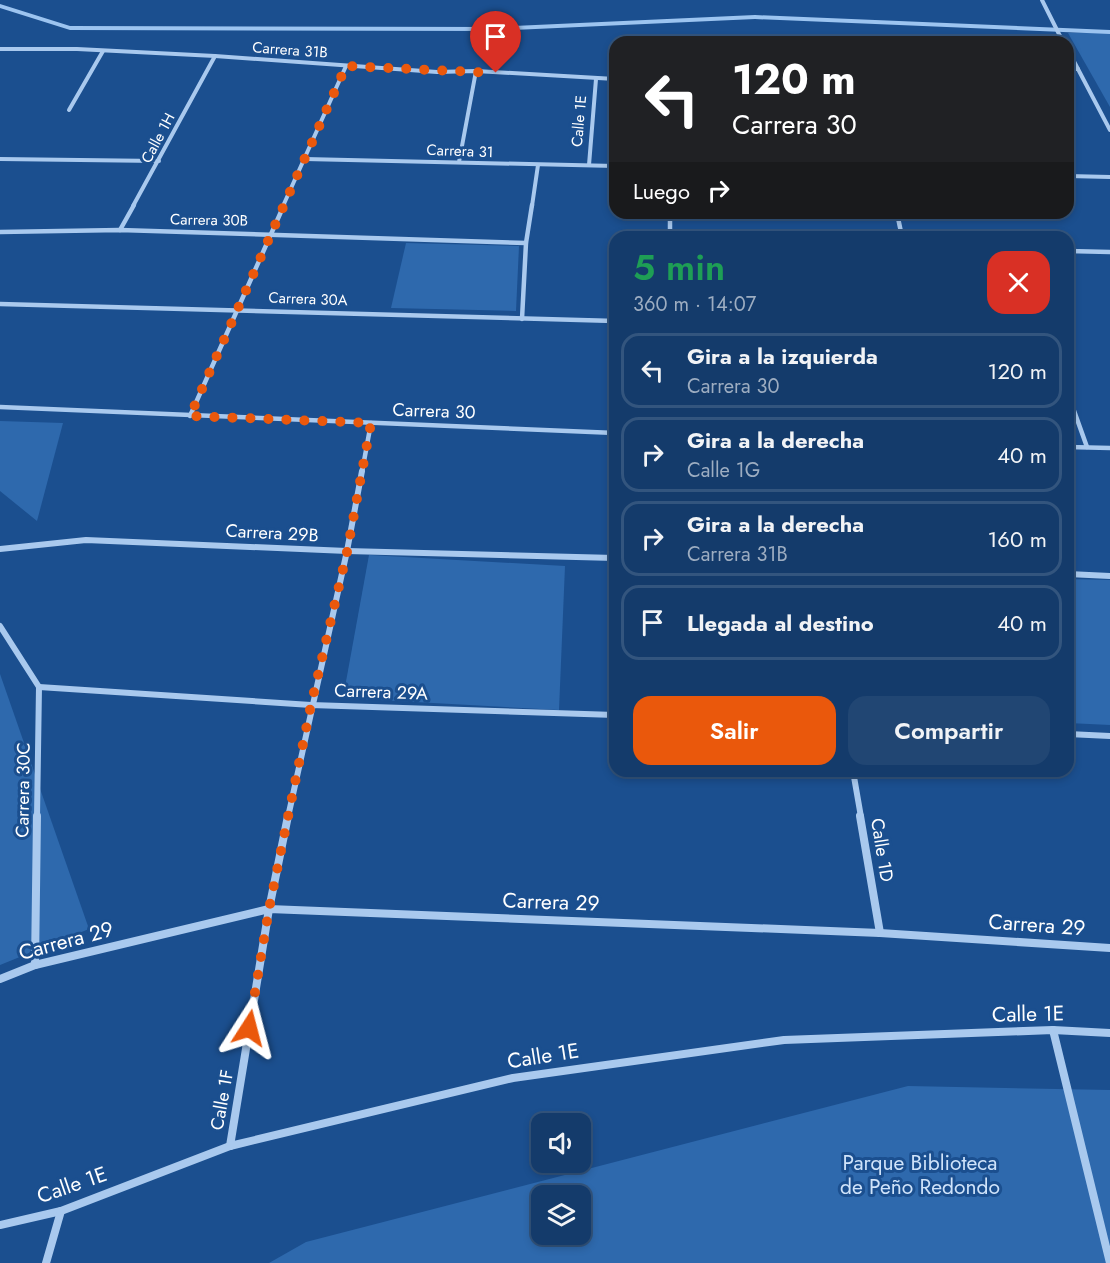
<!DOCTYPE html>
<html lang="es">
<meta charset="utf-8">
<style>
:root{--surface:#143b6b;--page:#214673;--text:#f1f3f6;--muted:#9dadc1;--line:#33557e;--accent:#ea580c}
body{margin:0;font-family:Jost,sans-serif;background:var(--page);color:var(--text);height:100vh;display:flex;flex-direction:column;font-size:22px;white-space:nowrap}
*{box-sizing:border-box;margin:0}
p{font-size:20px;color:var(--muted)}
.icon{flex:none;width:33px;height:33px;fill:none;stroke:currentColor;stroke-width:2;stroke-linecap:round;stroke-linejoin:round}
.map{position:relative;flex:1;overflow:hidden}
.side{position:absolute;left:609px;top:231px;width:465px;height:546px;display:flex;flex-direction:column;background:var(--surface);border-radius:18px;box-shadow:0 3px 9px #0003,0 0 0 2px var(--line)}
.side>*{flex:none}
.banner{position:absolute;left:609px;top:36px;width:465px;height:183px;border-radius:18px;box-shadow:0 3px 9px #0003,0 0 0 2px var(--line);background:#202124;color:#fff;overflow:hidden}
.buttons{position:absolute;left:531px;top:1113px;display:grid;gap:12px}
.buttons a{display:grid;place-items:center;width:60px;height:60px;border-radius:12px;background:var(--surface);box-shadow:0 3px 9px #0003,0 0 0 2px var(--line);font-size:30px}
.pin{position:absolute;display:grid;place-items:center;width:51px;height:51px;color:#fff;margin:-62px -26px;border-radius:50% 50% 50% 0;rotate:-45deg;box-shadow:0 0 6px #0007}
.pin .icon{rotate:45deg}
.me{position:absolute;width:66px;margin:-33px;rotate:9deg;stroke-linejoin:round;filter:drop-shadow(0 0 4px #0008)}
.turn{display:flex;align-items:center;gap:21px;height:126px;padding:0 24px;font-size:27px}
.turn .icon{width:78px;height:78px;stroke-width:2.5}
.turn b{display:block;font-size:42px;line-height:51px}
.then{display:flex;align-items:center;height:57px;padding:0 24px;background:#0003;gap:12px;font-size:22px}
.round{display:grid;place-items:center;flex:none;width:63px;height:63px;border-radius:18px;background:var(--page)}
.summary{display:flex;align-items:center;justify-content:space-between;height:102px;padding:0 24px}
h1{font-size:36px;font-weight:600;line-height:45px;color:#1e9e55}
.cta{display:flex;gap:12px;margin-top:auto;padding:12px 24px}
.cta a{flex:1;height:69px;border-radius:18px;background:var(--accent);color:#fff;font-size:24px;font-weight:600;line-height:69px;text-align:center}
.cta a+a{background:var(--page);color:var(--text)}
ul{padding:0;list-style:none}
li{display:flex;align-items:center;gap:18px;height:75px;margin:0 12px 9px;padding:0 12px;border:3px solid var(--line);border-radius:18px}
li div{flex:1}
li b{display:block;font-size:22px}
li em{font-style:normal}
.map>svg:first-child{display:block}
</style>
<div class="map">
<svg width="1110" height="1263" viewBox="0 0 1110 1263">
<rect width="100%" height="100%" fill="#1b4f8f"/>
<!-- green -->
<g fill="#2e69ad" fill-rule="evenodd">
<path d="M1110,32V107L1068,33Z"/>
<path d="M406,243L519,246L516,311L391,308Z"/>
<path d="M0,421L63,423L37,521L0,491Z"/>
<path d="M369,555L565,566L559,710L343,698Z"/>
<path d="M1068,579L1110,580V725L1068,723Z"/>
<path d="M0,674L89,929L0,965Z"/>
<path d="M908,1086L1110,1090V1263H269L306,1242ZM542,1196H580V1234H542Z"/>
</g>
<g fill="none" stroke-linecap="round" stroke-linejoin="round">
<!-- stream -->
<path fill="#9cc4f0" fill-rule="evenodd" d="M0,4L70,26L494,27L755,15L1110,30V34L755,19L494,31L70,30L0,8Z"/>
<!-- minor-far3 -->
<g stroke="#a9c9ee" stroke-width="4">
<path d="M1042,0L1063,42"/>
<path d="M0,49H77L215,56L437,72L476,71L615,79"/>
<path d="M1068,50L1110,130"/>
<path d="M1068,69H1078"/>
<path d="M69,110L103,51"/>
<path d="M0,159L159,161"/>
<path d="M305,159L615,166"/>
<path d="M459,162L476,71"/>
<path d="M589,165L596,79"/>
<path d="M1068,176L1110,177"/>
<path d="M133,206L215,56"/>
<path d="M283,206L346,66"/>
<path d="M532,206L538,165"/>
</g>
<!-- minor-far2 -->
<g stroke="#a9c9ee" stroke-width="4.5">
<path d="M670,213V237"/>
<path d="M897,213L902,237"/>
<path d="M120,230L134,205"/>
<path d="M0,232L120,230L526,243"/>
<path d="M1068,251L1110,252"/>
<path d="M0,304L615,321"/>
<path d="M522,319L526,243L532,205"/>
<path d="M1068,394L1087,447"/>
<path d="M0,407L615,433"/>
<path d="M190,416L284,205"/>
<path d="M1068,447L1110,448"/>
<path d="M362,472L371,423"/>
</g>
<!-- minor-far1 -->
<g stroke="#a9c9ee" stroke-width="6">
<path d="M0,549L86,540L347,551L615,558"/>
<path d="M1068,574L1110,576"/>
<path d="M0,626L39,687L37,817"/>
<path d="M39,687L311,705L615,715"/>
<path d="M1068,734L1110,736"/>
<path d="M853,771L861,817"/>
<path d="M288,817L347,551L362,471"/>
</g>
<!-- minor -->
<g stroke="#a9c9ee" stroke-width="8">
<path d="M860,816L880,933"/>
<path d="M35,965L37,816"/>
<path d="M0,979L35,965L269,909L880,933L1110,948"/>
<path d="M1053,1030L1110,1263"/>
<path d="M230,1146L269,909L288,816"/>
<path d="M0,1225L61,1211L230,1146L513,1078L784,1040L1053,1030L1110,1033"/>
<path d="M46,1263L61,1211"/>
</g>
</g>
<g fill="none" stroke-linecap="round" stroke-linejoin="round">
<!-- route -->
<path stroke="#ea580c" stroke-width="10" stroke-dasharray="0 18" d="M249,1028L269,909L311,705L347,552L371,423L190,416L346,66L496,73"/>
</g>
<g text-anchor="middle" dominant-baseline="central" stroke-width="6" stroke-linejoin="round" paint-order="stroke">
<!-- far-street labels -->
<g font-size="15" fill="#fff" stroke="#1b4f8f">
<text transform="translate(290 50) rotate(4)">Carrera 31B</text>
<text transform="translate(579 121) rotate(-85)">Calle 1E</text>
<text transform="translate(158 138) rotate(-62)">Calle 1H</text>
<text transform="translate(460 151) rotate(2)">Carrera 31</text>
<text transform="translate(209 220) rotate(1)">Carrera 30B</text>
<text transform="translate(308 299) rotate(2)">Carrera 30A</text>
</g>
<!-- street labels -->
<g font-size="18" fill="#fff" stroke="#1b4f8f">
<text transform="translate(434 411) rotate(2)">Carrera 30</text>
<text transform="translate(272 533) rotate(3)">Carrera 29B</text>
<text transform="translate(381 692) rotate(2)">Carrera 29A</text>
<text transform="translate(23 790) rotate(-89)">Carrera 30C</text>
<text transform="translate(882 850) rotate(81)">Calle 1D</text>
<text transform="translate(222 1100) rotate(-80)">Calle 1F</text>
</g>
<!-- near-street labels -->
<g font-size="21" fill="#fff" stroke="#1b4f8f">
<text transform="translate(551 902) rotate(2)">Carrera 29</text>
<text transform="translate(1037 925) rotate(4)">Carrera 29</text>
<text transform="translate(66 941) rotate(-15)">Carrera 29</text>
<text transform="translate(1028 1014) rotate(-1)">Calle 1E</text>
<text transform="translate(543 1056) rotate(-9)">Calle 1E</text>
<text transform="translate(72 1185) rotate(-19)">Calle 1E</text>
</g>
<!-- near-park labels -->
<g font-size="21" fill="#cfe3fa" stroke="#1b4f8f">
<text x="920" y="1163">Parque Biblioteca<tspan x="920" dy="24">de Peño Redondo</tspan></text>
</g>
</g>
</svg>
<div class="buttons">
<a><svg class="icon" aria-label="sound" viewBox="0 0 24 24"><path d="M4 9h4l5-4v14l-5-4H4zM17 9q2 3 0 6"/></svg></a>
<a><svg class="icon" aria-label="layers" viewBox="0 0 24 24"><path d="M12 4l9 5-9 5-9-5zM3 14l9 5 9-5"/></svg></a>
</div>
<div class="pin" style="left:496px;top:73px;background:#d93025"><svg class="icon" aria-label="arrive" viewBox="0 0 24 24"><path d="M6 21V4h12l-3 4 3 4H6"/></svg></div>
<svg class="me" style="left:249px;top:1028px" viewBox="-20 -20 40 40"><path d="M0-17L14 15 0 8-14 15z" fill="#ea580c" stroke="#fff" stroke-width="4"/></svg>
<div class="banner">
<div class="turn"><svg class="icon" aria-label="left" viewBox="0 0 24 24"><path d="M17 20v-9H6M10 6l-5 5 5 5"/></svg><div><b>120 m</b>Carrera 30</div></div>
<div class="then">Luego<svg class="icon" aria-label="right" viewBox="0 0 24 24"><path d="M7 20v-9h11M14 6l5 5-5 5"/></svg></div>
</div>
<section class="side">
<div class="summary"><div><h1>5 min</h1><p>360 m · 14:07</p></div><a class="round" style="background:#d93025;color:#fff"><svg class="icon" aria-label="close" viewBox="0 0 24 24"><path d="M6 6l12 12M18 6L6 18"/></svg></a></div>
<ul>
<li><svg class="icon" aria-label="left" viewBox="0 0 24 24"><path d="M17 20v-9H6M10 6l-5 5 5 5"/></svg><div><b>Gira a la izquierda</b><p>Carrera 30</p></div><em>120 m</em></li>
<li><svg class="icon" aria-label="right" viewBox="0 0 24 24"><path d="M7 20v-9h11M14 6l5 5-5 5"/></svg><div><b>Gira a la derecha</b><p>Calle 1G</p></div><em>40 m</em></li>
<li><svg class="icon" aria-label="right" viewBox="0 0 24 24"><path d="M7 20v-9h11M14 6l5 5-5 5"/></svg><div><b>Gira a la derecha</b><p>Carrera 31B</p></div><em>160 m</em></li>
<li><svg class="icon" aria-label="arrive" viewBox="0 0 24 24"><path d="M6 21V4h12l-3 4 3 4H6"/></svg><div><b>Llegada al destino</b></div><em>40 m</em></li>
</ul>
<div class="cta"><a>Salir</a><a>Compartir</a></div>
</section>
</div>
